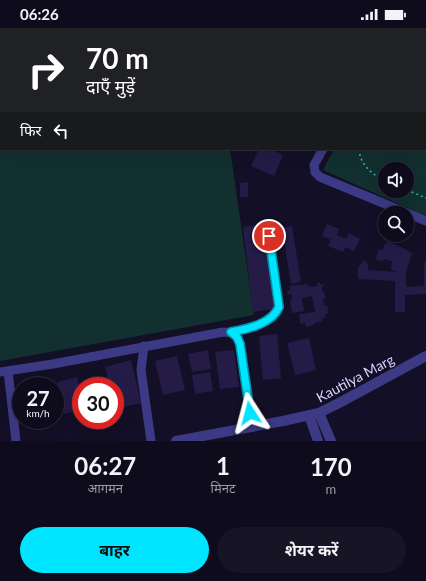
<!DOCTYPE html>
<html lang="hi">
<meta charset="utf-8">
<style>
:root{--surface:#0e0b1c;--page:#171425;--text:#f1f3f6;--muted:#9b9ba3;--line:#2e2b3b;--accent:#00e5ff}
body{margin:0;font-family:Lato,"Noto Sans Devanagari",sans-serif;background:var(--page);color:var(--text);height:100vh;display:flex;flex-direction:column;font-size:15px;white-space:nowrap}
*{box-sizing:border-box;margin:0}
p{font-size:13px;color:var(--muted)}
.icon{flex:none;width:22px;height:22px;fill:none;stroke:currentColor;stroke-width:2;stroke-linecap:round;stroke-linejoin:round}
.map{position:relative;height:413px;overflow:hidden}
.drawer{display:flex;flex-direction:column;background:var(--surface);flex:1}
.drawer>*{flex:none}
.banner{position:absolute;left:0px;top:0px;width:426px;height:122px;box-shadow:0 4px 16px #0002,0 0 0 1px var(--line);background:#202124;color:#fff;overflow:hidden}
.controls{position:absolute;left:378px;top:134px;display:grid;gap:8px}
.controls a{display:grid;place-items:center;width:36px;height:36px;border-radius:50%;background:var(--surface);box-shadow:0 4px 16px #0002,0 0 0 1px var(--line);font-size:20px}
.speed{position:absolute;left:12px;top:349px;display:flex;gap:8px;font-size:20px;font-weight:700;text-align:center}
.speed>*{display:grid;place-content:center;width:52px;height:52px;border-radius:50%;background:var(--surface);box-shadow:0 4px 16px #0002,0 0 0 1px var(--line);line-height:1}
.speed small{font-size:10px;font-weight:400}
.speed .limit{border:6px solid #d22;background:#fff;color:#111}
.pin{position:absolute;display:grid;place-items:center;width:34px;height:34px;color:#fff;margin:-17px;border:2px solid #fff;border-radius:50%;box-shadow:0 1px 4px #0007}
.me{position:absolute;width:44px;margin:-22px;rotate:351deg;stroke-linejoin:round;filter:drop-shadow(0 0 3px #0008)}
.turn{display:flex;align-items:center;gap:14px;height:84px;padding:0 20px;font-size:18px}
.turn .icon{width:52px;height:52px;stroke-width:2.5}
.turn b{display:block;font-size:28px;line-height:34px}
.then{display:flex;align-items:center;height:38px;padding:0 20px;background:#0003;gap:8px;font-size:15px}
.eta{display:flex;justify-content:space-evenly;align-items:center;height:68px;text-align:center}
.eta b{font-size:24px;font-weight:700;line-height:28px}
.button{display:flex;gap:8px;margin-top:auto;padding:8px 20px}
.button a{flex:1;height:46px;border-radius:24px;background:var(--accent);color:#111;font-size:16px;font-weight:700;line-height:46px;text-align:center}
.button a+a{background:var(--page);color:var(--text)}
.status{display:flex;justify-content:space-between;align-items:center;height:28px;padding:0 20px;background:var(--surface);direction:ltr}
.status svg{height:11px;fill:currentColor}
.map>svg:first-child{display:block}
</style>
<div class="status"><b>06:26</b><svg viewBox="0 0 49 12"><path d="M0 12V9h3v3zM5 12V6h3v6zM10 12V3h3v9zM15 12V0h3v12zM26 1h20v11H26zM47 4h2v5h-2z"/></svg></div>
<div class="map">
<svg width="426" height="413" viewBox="0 0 426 413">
<rect width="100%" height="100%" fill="#130f26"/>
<!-- green -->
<g fill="#12302f" fill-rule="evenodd">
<path d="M0,0H212V1H1V121H230L254,287L0,333Z"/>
<path d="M425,31H426V188L323,142L334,121H425ZM385,141H407V163H385Z"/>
</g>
<!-- building -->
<g fill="#241b47">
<path d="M259,121H271L283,127L274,148L251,138Z"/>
<path d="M248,154V169H240V155Z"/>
<path d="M265,196L275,281L253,284L243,199Z"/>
<path d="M327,196L339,201L337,207L346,211L349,205L360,211L354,223L345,219L343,224L328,218L331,212L322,208Z"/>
<path d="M292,198L301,254L291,256L282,200Z"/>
<path d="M387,213L405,221L412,225L406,244V259L424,258V236L426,232V266L405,267V284H395V253L358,251V240L364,232L368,236V242L396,244V243L391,242L392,233L384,231V233L376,232L378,221L383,222L384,216L386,217Z"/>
<path d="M320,254V257L324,256V258L322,259V263H324L326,271H323L324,278L327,277L328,285L325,286L326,290H322V293L317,294V295H314V297L306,299L305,295L300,296L299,286L315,284L312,268L302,270L304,283L292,285L290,272H292L291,266L288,267L287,263L290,262V258L308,256L309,259L318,258L317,255Z"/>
<path d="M277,306L281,350L263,352L259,308Z"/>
<path d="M309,310L316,342L295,347L287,315Z"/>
<path d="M208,322L211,341L192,344L188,326Z"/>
<path d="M234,322L239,359L220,361L215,324Z"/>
<path d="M177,328L185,362L163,367L155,333Z"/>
<path d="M131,332L141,375L115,381V358H110L105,339Z"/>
<path d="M210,344L213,363L195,366L192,347Z"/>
<path d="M77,349L81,365V382L64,386L57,354Z"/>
</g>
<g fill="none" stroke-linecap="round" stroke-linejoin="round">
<!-- path -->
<g stroke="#2fb8b0" stroke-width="1.5" stroke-dasharray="2 3" stroke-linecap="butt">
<path d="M425,84H426"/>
<path d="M359,121C360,137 372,146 385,153"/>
<path d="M407,162L426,170"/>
</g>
<!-- service -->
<path stroke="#3d3a85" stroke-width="4.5" d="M395,1V0"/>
<!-- minor -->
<g stroke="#3d3a85" stroke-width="9">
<path d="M373,0L374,1"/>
<path d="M425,15L426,14"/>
<path d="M323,121L314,137L315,144L320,149L407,185"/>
<path d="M407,185L426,193"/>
<path d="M231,304C247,301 272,296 279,279L269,208"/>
<path d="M144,318L141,342L151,413"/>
<path d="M8,343L16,413"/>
<path d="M0,344L53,336L223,304C234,304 236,307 240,316L253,399"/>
</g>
<!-- tertiary -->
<g stroke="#3d3a85" stroke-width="10">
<path d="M319,385L331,413"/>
<path d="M309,387L318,413"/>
<path d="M176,413L283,393L319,385L339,375L426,328"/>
</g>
</g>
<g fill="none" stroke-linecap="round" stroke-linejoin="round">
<!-- route casing -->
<g stroke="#0095a6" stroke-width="10">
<path id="route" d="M250,385L240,316L237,309L231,304C247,301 272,296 279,279L269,208"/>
</g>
<!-- route -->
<use href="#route" stroke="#00e5ff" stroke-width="7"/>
</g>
<g text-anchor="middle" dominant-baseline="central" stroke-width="3" stroke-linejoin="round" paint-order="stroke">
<!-- street labels -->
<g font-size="14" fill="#d9d4ff" stroke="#130f26">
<text transform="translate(355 350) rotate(-28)">Kautilya Marg</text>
</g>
</g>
</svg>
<div class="controls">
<a><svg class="icon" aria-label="sound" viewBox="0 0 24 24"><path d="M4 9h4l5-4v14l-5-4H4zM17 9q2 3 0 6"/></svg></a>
<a><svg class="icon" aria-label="search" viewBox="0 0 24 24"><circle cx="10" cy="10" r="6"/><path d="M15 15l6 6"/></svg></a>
</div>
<div class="speed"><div>27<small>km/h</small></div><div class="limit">30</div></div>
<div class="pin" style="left:269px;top:208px;background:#d93025"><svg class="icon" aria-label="arrive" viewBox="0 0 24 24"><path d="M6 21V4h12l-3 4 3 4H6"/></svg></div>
<svg class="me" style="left:250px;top:385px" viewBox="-20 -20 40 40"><path d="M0-17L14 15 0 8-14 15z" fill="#00e5ff" stroke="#fff" stroke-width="4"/></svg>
<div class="banner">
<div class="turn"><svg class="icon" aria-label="right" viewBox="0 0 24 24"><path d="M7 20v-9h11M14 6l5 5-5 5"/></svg><div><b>70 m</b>दाएँ मुड़ें</div></div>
<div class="then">फिर<svg class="icon" aria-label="left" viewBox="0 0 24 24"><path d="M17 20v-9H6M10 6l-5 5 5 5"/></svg></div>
</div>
</div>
<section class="drawer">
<div class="eta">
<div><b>06:27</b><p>आगमन</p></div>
<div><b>1</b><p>मिनट</p></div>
<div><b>170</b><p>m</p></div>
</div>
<div class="button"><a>बाहर</a><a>शेयर करें</a></div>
</section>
